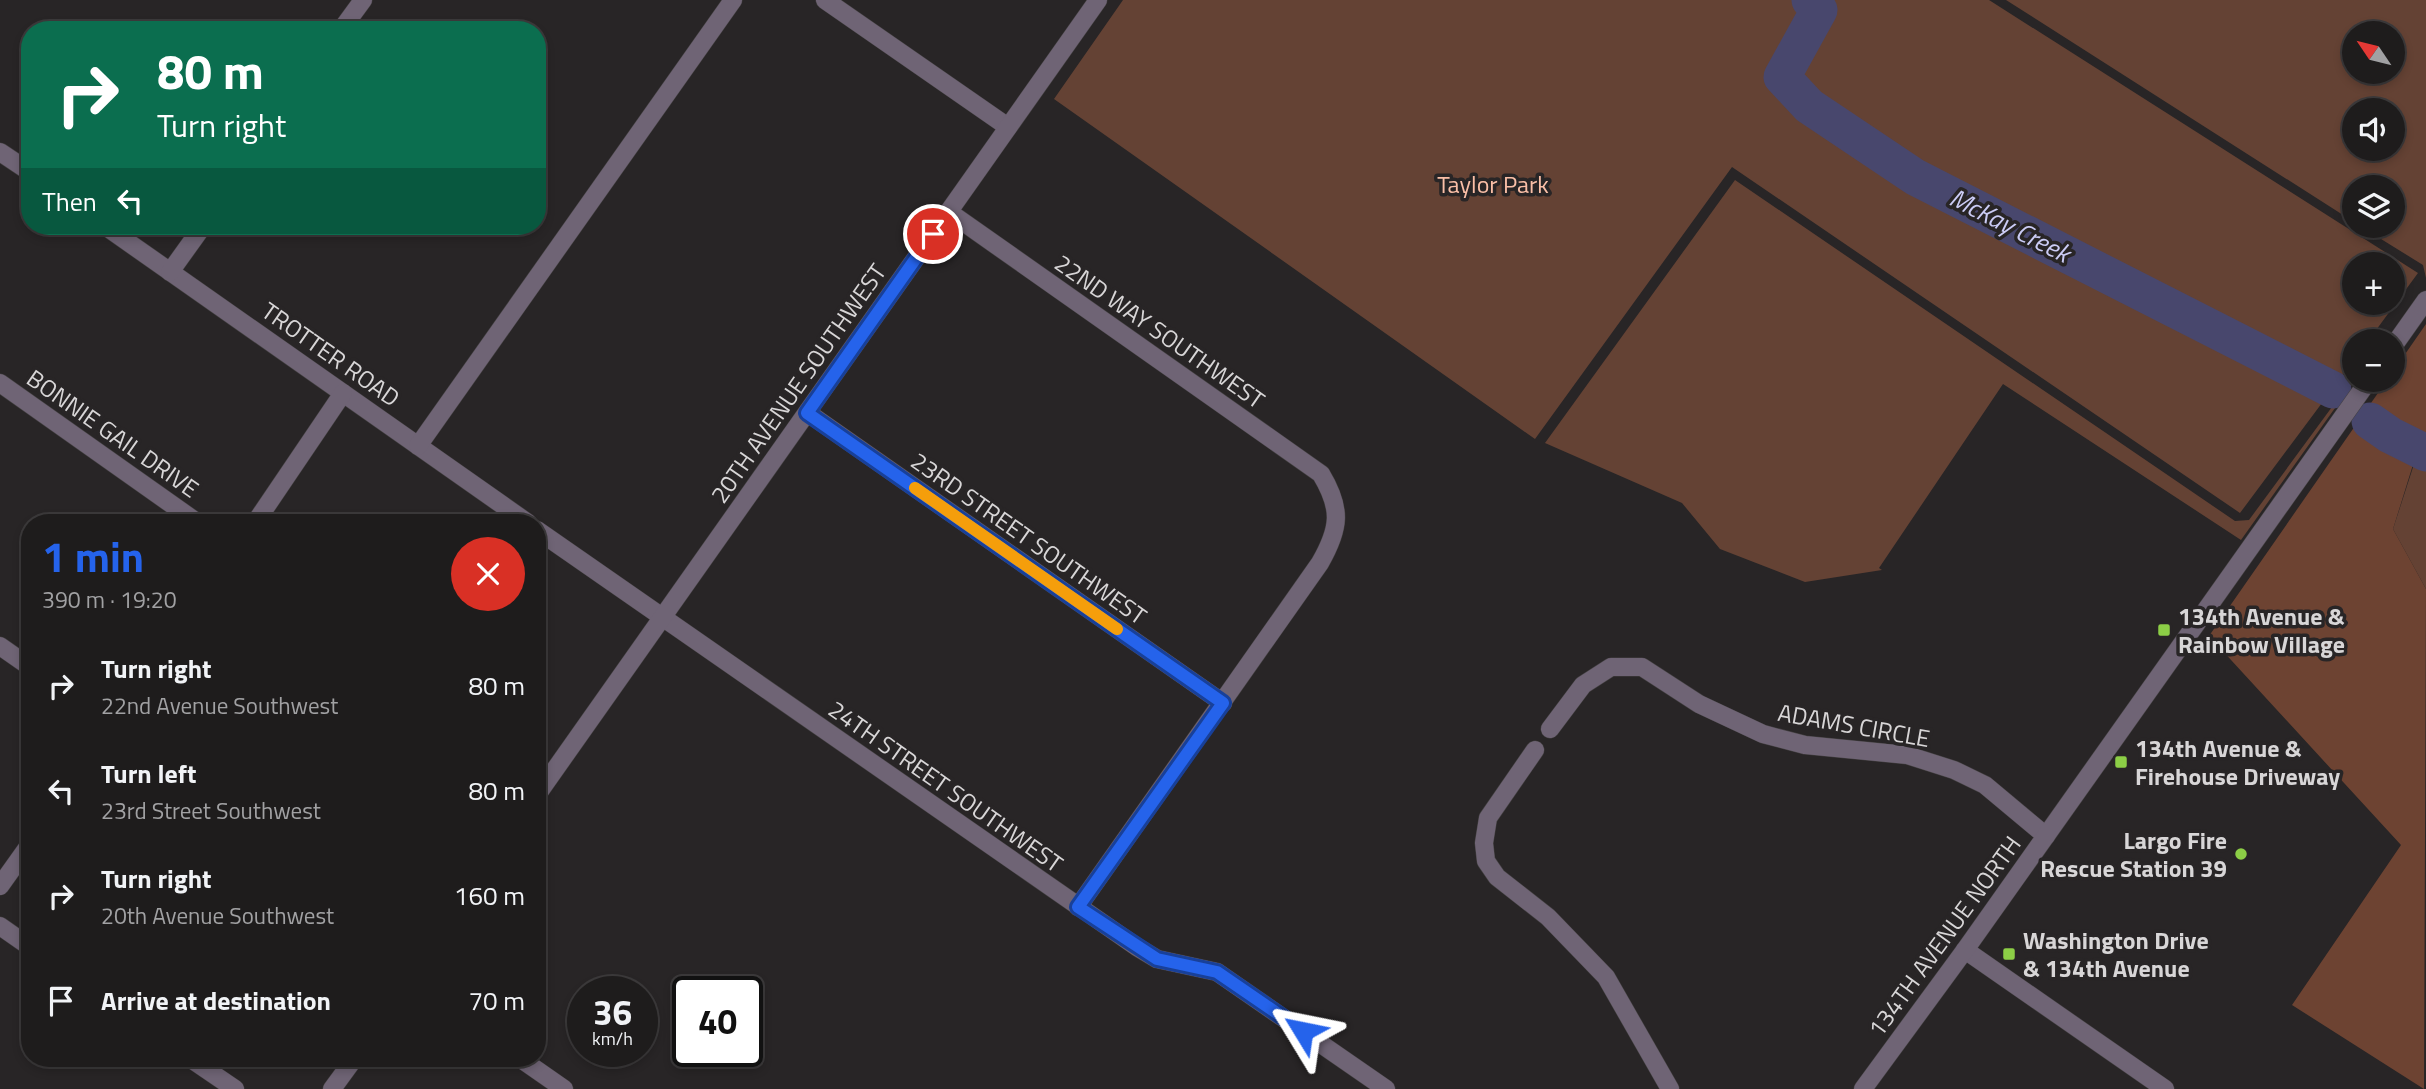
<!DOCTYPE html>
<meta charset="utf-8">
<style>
:root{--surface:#1e1c1c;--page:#2b2929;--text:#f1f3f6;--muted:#a1a1a3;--line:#3c3a3b;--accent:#2563eb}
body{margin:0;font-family:"Titillium Web",sans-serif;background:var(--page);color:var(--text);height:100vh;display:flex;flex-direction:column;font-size:26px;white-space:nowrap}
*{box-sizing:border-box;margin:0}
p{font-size:23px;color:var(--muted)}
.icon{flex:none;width:38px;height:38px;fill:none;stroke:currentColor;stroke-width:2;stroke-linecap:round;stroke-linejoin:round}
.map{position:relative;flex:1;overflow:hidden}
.side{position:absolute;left:21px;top:514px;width:525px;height:553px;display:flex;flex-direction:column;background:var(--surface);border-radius:28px;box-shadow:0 4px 10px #0003,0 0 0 2px var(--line)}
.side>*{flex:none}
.top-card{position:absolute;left:21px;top:21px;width:525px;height:214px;border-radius:28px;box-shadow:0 4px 10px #0003,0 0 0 2px var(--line);background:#0b6e4f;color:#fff;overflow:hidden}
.needle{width:46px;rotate:305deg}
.buttons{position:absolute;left:2342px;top:21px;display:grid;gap:14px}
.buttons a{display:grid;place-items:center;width:63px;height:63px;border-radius:50%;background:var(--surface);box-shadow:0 4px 10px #0003,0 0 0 2px var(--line);font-size:35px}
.speed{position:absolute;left:567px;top:976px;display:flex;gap:14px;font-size:35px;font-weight:700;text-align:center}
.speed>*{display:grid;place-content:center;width:91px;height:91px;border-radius:50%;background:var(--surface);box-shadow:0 4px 10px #0003,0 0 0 2px var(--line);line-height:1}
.speed small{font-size:18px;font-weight:400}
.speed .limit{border:4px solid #111;border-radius:10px;background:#fff;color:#111}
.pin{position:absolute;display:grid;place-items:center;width:60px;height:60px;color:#fff;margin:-30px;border:4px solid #fff;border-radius:50%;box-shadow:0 2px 7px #0007}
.me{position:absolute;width:77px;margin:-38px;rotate:305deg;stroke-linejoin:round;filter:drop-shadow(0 0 5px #0008)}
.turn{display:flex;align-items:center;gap:24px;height:147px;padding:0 21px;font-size:32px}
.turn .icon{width:91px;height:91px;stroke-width:2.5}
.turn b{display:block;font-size:49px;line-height:60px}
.then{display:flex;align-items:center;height:66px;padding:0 21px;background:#0003;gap:14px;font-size:26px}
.round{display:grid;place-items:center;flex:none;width:74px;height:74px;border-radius:37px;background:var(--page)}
.summary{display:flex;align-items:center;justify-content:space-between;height:119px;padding:0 21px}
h1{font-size:42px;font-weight:700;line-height:52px;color:var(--accent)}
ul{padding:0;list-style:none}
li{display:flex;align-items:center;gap:21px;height:105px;padding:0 21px}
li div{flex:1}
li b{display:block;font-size:26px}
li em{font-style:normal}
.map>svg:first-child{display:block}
</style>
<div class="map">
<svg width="2426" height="1089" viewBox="0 0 2426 1089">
<rect width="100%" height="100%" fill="#282526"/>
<!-- green -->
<g fill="#644234" fill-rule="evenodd">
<path d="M1123,0H1989L2418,273L2368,341H2354V360L2240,513L1732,167L1535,439L1054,99ZM2392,264V303H2354V264Z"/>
<path d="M2006,0H2426V278L2423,265L2360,226H2392V187H2354V222ZM2354,33H2392V72H2354ZM2354,110H2392V149H2354Z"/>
<path d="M1735,180L2235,521L2249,520L2354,377L2355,380L2241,540L2003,384L1879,568L1882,570L1805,582L1720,549L1682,503L1545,443Z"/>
<path d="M2426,453V589L2393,529L2417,455Z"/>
</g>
<!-- forest -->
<path fill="#6d4332" d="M2426,324V453L2416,455L2393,529L2426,589L2424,1089L2292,1005L2401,845L2209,636L2387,380H2392V373Z"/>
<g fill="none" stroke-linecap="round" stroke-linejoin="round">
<!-- river -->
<g stroke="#48476d" stroke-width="37">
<path d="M1810,0L1819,10L1782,77L1809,106L1915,177L2333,390"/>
<path d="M2370,421L2390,435L2426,453"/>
</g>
<!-- minor casing -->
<g stroke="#444142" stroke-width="19">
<g id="minor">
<path d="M825,0L1008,127"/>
<path d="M341,30L363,0"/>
<path d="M0,152L30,172"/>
<path d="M949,212L1321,474C1342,509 1340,528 1320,563L1078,907"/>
<path d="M105,226L528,523"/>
<path d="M170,272L203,226"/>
<path d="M2392,348L2426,300"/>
<path d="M0,383L198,523"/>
<path d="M808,413L1223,703"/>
<path d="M418,446L733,0"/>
<path d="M255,523L343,393"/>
<path d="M537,530L1137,947L1157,959L1217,972L1386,1089"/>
<path d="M0,646L30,667"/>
<path d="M1550,729L1583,685L1611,667H1642L1699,704L1763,734L1805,745L1907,755L1954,770L1985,785L2046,836"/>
<path d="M1535,750L1488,818L1484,843L1486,861L1497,877L1548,917L1606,977L1670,1089"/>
<path d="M537,795L1098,0"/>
<path d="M0,886L30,844"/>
<path d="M0,926L30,947"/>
<path d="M1965,950L2165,1089"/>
<path d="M191,1059L235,1089"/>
<path d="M521,1059L564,1089"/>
<path d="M332,1089L354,1059"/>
<path d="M1863,1089L1965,950L2369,380"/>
</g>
</g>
<!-- minor -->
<use href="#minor" stroke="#6f6475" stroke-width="18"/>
</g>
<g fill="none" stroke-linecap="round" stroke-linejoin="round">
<!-- route casing -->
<g stroke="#184099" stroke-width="18">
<path id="route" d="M933,234L807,413L1223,703L1078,907L1157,959L1217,972L1303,1031"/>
</g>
<!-- route -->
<use href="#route" stroke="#2563eb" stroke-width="12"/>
<!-- slow -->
<path stroke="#f59e0b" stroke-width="12" d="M915,488L1117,629"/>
</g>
<!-- markers -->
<g fill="#8cce46" stroke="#282526" stroke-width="2.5">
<rect x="2157" y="623" width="14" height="14" rx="3.5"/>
<rect x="2114" y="755" width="14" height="14" rx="3.5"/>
<circle cx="2241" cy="854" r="7"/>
<rect x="2002" y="947" width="14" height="14" rx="3.5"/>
</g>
<g text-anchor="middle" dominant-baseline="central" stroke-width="7" stroke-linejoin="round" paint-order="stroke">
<!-- park labels -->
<g font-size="24" fill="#fabfa7" stroke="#282526">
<text x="1493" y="184">Taylor Park</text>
</g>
<!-- street labels -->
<g font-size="24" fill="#d8d6d7" stroke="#282526">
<text transform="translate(1160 331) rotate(35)">22ND WAY SOUTHWEST</text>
<text transform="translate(331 354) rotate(35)">TROTTER ROAD</text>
<text transform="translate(798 383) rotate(-55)">20TH AVENUE SOUTHWEST</text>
<text transform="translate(113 433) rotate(35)">BONNIE GAIL DRIVE</text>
<text transform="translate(1029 538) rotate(35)">23RD STREET SOUTHWEST</text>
<text transform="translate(1854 725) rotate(10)">ADAMS CIRCLE</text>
<text transform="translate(946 786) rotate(35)">24TH STREET SOUTHWEST</text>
<text transform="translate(1944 936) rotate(-54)">134TH AVENUE NORTH</text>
</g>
<!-- poi labels -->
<g font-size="24" font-weight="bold" fill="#d8d6d7" stroke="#282526" text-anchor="start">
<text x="2178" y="616">134th Avenue &amp;<tspan x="2178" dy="28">Rainbow Village</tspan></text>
<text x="2135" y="748">134th Avenue &amp;<tspan x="2135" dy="28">Firehouse Driveway</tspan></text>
<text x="2227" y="840" text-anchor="end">Largo Fire<tspan x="2227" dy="28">Rescue Station 39</tspan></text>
<text x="2023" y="940">Washington Drive<tspan x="2023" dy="28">&amp; 134th Avenue</tspan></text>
</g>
<!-- water labels -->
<g font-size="26" font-style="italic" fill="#cbccf5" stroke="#282526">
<text transform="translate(2010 225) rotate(27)">McKay Creek</text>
</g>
</g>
</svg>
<div class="buttons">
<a><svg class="needle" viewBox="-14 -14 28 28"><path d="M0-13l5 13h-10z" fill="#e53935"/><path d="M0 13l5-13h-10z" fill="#a1a1a3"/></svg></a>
<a><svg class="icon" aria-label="sound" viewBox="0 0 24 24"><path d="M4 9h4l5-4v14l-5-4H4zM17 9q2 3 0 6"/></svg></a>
<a><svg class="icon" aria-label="layers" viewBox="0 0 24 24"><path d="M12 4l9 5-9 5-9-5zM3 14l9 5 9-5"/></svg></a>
<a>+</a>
<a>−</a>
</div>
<div class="speed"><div>36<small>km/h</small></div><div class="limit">40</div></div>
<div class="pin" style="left:933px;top:234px;background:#d93025"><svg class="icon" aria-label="arrive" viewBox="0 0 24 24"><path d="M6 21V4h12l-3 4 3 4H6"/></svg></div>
<svg class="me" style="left:1303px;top:1031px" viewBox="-20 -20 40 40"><path d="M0-17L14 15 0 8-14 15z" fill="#2563eb" stroke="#fff" stroke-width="4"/></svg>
<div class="top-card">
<div class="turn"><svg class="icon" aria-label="right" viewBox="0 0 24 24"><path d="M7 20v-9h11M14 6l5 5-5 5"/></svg><div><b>80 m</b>Turn right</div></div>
<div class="then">Then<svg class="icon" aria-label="left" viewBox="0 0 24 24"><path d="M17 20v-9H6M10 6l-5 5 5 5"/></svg></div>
</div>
<section class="side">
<div class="summary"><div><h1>1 min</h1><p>390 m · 19:20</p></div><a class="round" style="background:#d93025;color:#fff"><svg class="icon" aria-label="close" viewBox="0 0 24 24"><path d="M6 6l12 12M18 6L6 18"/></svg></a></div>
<ul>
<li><svg class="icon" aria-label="right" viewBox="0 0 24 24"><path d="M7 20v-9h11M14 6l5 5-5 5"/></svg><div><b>Turn right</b><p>22nd Avenue Southwest</p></div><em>80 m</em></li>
<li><svg class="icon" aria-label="left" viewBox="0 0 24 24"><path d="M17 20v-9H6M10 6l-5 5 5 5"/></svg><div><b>Turn left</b><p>23rd Street Southwest</p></div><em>80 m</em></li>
<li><svg class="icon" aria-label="right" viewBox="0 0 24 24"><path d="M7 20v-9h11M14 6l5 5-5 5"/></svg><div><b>Turn right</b><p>20th Avenue Southwest</p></div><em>160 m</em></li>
<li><svg class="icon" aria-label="arrive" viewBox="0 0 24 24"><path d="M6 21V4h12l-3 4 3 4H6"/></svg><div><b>Arrive at destination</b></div><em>70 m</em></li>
</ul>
</section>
</div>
